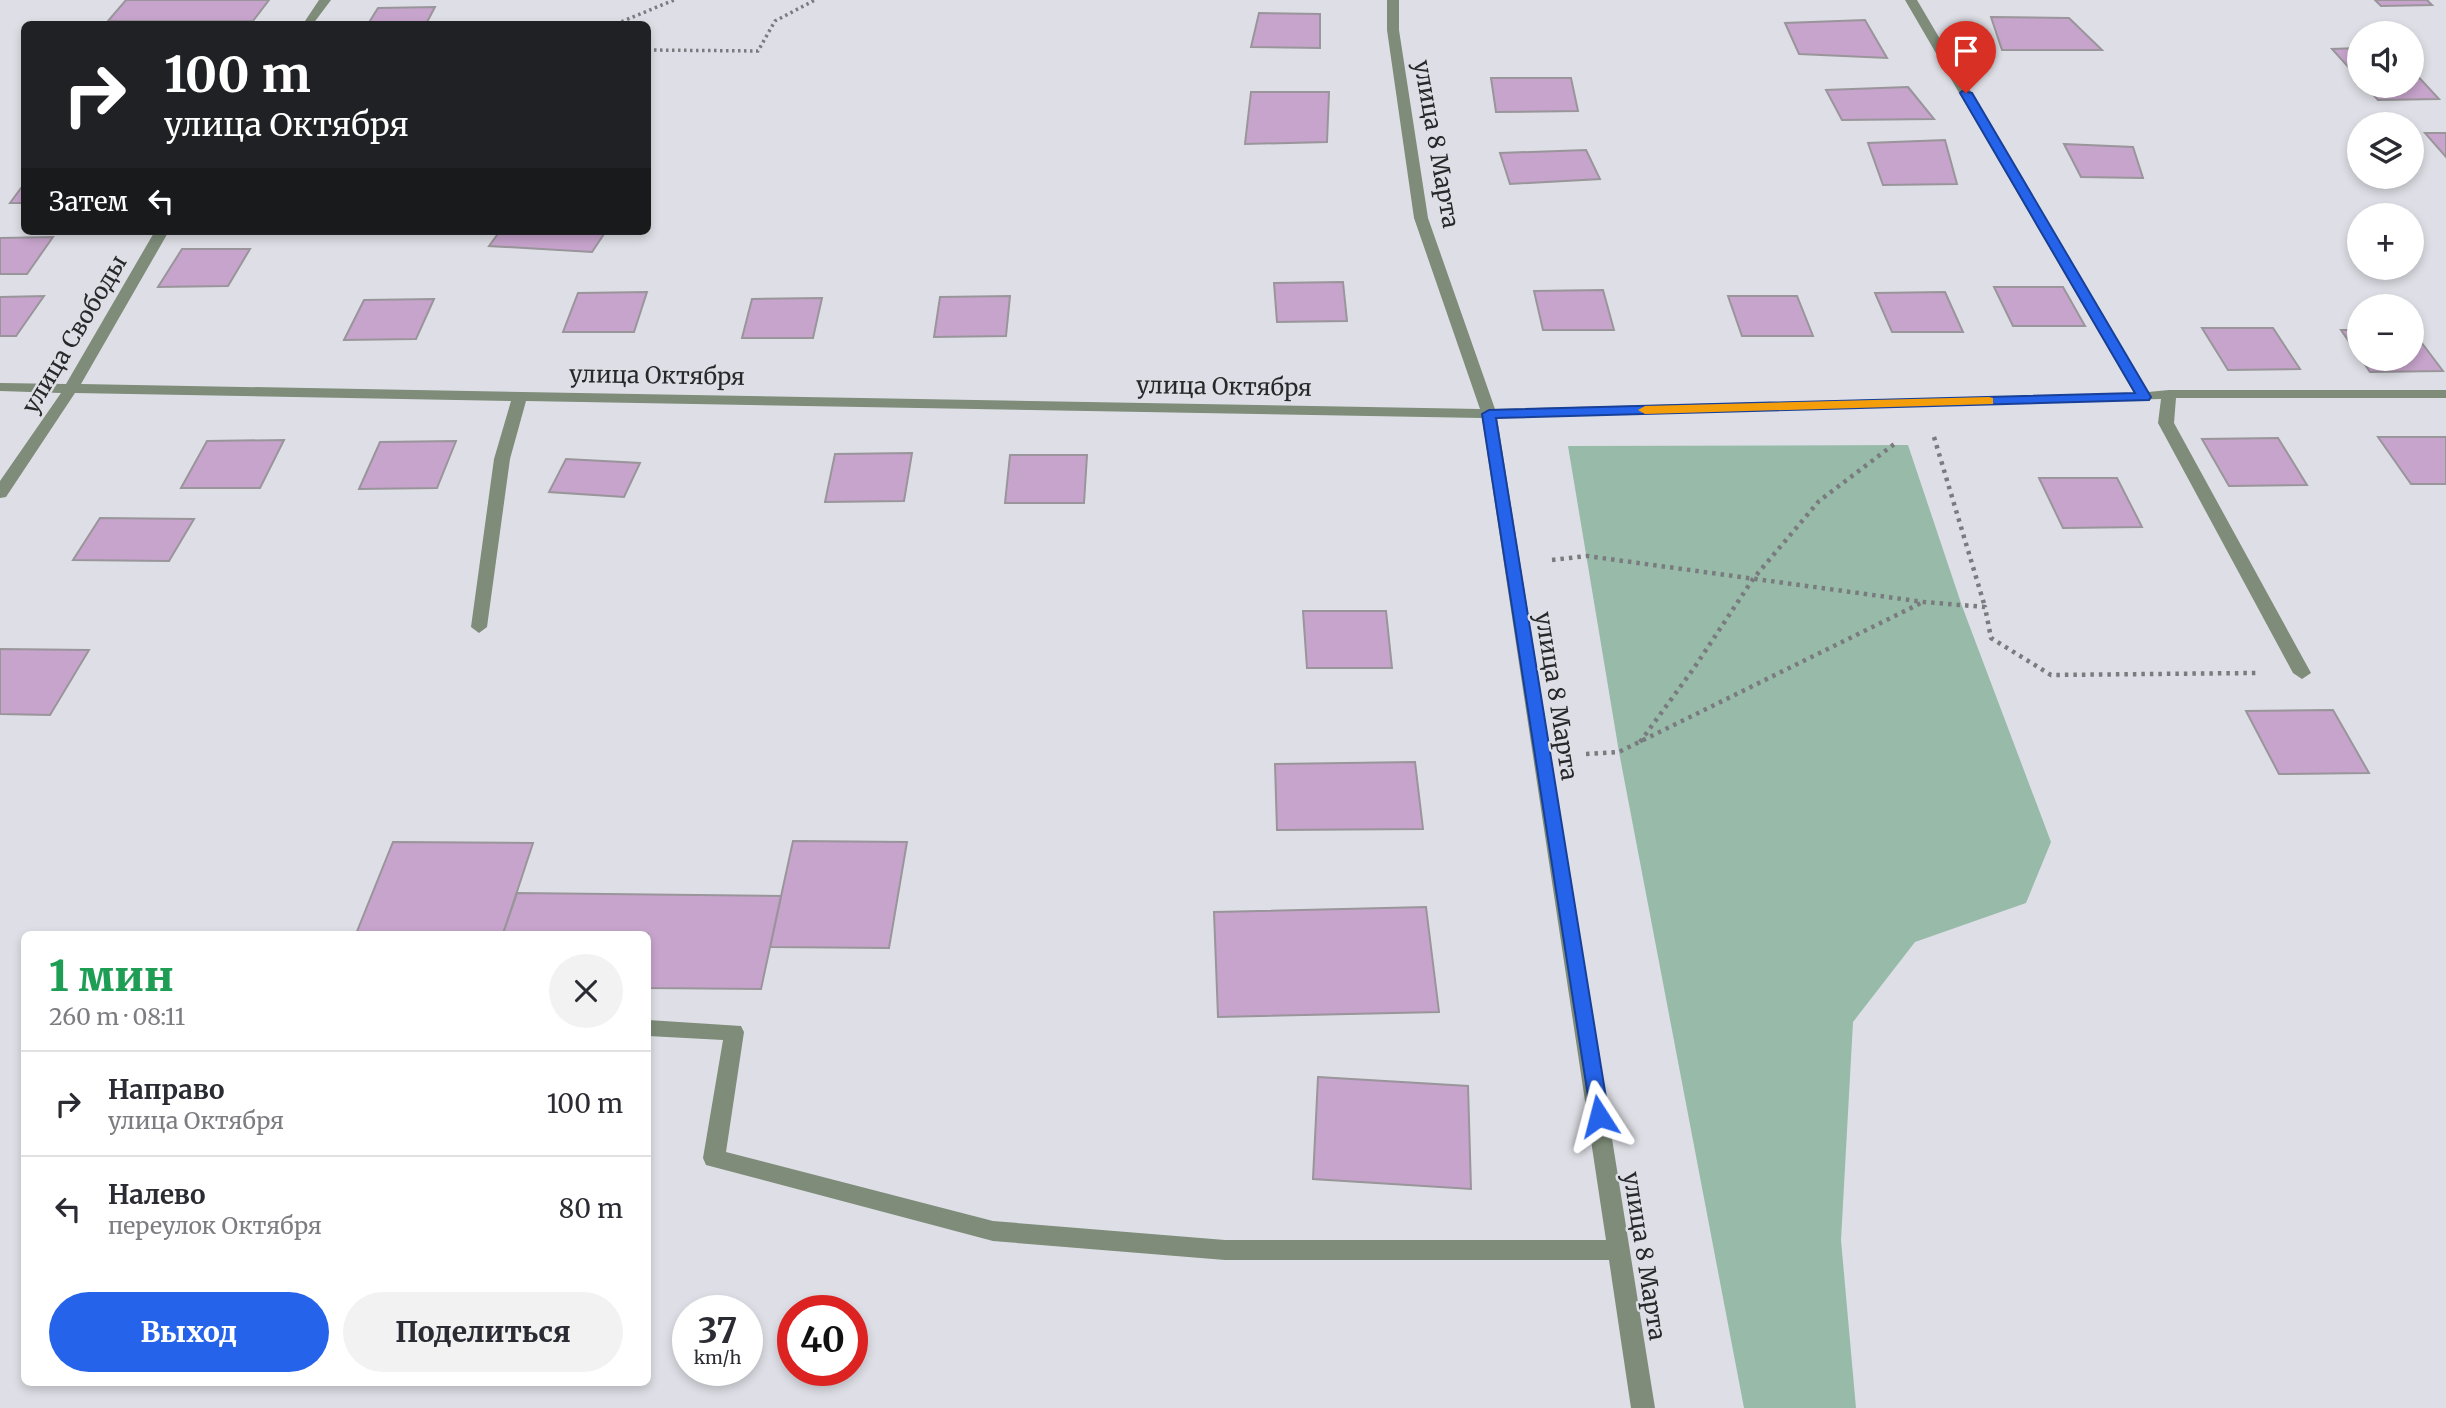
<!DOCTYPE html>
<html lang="ru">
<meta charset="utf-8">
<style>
:root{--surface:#fff;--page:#f2f2f3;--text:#2b2b33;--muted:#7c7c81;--line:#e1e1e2;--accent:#2563eb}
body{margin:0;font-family:Merriweather,serif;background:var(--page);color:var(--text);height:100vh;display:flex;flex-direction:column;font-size:26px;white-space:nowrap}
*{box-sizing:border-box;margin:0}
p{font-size:23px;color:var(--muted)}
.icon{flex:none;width:38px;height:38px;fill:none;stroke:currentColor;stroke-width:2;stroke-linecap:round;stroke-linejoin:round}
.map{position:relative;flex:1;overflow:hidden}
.drawer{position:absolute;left:21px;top:931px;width:630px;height:455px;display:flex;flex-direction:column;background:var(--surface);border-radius:10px;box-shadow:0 4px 10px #0003}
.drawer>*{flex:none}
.top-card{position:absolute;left:21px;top:21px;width:630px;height:214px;border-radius:10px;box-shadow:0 4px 10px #0003;background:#202124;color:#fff;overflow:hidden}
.fabs{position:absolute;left:2347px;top:21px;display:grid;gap:14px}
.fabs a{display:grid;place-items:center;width:77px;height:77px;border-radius:50%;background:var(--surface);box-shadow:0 4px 10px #0003;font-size:35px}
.speed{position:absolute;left:672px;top:1295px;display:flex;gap:14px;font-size:35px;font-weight:700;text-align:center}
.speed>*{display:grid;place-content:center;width:91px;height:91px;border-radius:50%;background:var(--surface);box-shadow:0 4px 10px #0003;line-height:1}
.speed small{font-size:18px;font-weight:400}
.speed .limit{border:10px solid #d22;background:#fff;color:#111}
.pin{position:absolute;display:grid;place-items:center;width:60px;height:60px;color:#fff;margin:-72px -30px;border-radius:50% 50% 50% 0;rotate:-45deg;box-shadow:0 0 7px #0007}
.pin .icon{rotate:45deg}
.me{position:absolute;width:77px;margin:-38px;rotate:351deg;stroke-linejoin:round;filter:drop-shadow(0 0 5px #0008)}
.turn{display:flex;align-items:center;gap:24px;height:147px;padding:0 28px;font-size:32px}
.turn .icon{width:91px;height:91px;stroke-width:2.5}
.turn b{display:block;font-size:49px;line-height:60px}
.then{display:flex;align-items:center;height:66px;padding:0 28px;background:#0003;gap:14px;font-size:26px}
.round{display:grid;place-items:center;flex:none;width:74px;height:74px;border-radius:37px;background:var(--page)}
.head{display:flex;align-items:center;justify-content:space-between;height:119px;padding:0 28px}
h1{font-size:42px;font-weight:800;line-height:52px;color:#1e9e55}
.action{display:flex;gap:14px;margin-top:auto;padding:14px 28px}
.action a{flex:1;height:80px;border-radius:42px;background:var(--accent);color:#fff;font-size:28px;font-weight:800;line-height:80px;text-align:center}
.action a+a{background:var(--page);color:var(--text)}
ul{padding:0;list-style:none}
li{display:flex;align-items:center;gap:21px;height:105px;padding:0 28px;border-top:2px solid var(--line)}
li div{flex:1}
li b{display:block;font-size:26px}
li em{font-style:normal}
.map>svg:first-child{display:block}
</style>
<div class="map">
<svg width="2446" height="1408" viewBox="0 0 2446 1408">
<rect width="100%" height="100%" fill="#dedfe6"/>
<!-- green -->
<path fill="#98baa9" d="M1908,445L1962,606L2051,842L2026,903L1915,942L1853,1022L1841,1240L1856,1408H1744L1619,752L1568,446Z"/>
<!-- building -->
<g fill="#c7a4cc" stroke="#99959a" stroke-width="2">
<path d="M126,0H269L253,21H108Z"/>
<path d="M2375,0H2427L2432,5L2381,6Z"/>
<path d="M435,7L426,24H368L378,8Z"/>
<path d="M1259,13L1320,14V48L1251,47Z"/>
<path d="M1991,17L2069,18L2102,50H2002Z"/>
<path d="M1865,20L1887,58L1799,54L1785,23Z"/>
<path d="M2359,48V79L2332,49Z"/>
<path d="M2412,70L2439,99L2378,100L2365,86H2412Z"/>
<path d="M1491,78H1571L1578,111L1496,112Z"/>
<path d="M1908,87L1934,119L1842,120L1826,90Z"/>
<path d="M1251,92H1329L1327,142L1245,144Z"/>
<path d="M2425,133H2446V157Z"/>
<path d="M1945,140L1957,184L1883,185L1868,143Z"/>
<path d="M2064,144L2133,147L2143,178L2081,177Z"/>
<path d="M1586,150L1600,179L1510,184L1500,153Z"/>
<path d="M24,184V203H10Z"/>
<path d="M500,231H606L592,252L489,246Z"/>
<path d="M53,237L27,274H0V238Z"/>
<path d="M182,249H250L228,286L158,287Z"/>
<path d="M1343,282L1347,321L1277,322L1274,283Z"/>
<path d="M1994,287H2063L2085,326H2013Z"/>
<path d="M1603,290L1614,330H1543L1534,291Z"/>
<path d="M647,292L634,332H563L578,293Z"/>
<path d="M1945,292L1963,332H1892L1875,293Z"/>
<path d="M44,296L16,336H0V297Z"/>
<path d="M1010,296L1006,336L934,337L940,297Z"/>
<path d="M1728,296H1797L1813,336H1742Z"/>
<path d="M822,298L813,338H742L752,299Z"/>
<path d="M434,299L416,339L344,340L364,300Z"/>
<path d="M2202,328H2273L2300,369L2228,370Z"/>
<path d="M2341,330H2359V356Z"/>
<path d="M2412,330L2443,371L2370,372L2361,359H2412Z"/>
<path d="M2378,437H2446V484H2411Z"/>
<path d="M2278,438L2307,485L2229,486L2202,439Z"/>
<path d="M284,440L260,488H181L207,441Z"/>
<path d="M456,441L437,488L359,489L380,442Z"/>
<path d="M912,453L904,501L825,502L835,454Z"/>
<path d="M1010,455H1087L1084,503H1005Z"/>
<path d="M566,459L640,463L624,497L549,492Z"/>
<path d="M2039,478H2117L2142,527L2063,528Z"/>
<path d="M100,518L194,519L169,561L73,560Z"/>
<path d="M1303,611H1386L1392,668H1307Z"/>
<path d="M0,649L89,650L50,715L0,714Z"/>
<path d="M2333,710L2369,773L2279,774L2246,711Z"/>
<path d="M1415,762L1423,829L1277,830L1275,764Z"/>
<path d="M793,841L907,842L889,948L770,947Z"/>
<path d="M393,842L533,843L503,934H356Z"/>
<path d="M517,893L781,896L761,989L648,988V934H503Z"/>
<path d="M1426,907L1439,1012L1218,1017L1214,912Z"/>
<path d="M1318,1077L1468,1086L1471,1189L1313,1179Z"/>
</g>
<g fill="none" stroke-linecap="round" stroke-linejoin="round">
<!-- path-far1 -->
<g stroke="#7a7b7f" stroke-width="3.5" stroke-dasharray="2.5 3.5" stroke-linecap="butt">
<path d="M616,24L674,0"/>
<path d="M648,50L758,51L775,21L815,0"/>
</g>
<!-- path -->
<g stroke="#7a7b7f" stroke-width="4.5" stroke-dasharray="3.5 5" stroke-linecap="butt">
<path d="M1934,437L1985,607"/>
<path d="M1552,560L1587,556L1924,602L1985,607L1991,638L2051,675L2256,673"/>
<path d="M1640,742L1694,668L1753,579L1819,501L1897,442"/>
<path d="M1586,754L1619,752L1923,602"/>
</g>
<!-- minor -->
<g fill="#7e8c79" fill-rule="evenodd">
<path d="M319,0H331L313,24H303Z"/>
<path d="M1387,0H1399V30L1428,218L1495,409L2134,393L1905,0H1917L2148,392L2169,390H2446V398H2176L2174,423L2311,673L2302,679L2293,673L2158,423L2161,399L1497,418L1655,1408H1631L1609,1260H1225L993,1241L706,1165L703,1158L723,1040L648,1036V1020L741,1026L744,1032L726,1152L993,1221L1225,1240H1606L1482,418L526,401L510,459L487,627L479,633L471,627L494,459L511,401L75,393L6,497L0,498V481L61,393L0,391V383L66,384L155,231H169L81,384L1480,409L1414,218L1387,30Z"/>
</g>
</g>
<!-- route -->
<path fill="#2563eb" stroke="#184099" stroke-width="2" d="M1962,91L1972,93L2151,397L2149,400L1496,418L1609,1116L1606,1122L1599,1124L1592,1122L1482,414L1489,410L2135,393L1960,93Z"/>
<!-- slow -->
<path fill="#f59e0b" d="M1989,397L1993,398V404L1645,414L1638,410L1645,406Z"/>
<g text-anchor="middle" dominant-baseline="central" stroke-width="5" stroke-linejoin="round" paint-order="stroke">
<!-- street labels -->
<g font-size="23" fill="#27282a" stroke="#dedfe6">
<text transform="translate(1437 144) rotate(80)">улица 8 Марта</text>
<text transform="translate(74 334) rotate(-59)">улица Свободы</text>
<text transform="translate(657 375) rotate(1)">улица Октября</text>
<text transform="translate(1224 386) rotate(1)">улица Октября</text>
<text transform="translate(1557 696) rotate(81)">улица 8 Марта</text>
<text transform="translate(1645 1256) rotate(81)">улица 8 Марта</text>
</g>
</g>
</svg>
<div class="fabs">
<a><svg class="icon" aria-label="sound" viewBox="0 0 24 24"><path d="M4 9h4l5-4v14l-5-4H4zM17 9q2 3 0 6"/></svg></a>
<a><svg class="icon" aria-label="layers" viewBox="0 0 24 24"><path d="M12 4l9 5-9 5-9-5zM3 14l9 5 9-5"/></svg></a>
<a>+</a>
<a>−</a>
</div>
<div class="speed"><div>37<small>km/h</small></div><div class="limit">40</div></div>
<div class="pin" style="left:1966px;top:93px;background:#d93025"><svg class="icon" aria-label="arrive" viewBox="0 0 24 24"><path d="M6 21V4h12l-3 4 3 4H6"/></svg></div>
<svg class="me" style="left:1599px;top:1116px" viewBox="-20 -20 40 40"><path d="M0-17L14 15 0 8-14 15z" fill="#2563eb" stroke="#fff" stroke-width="4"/></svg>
<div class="top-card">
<div class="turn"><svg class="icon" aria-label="right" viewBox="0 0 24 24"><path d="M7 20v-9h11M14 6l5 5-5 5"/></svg><div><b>100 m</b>улица Октября</div></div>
<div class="then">Затем<svg class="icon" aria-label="left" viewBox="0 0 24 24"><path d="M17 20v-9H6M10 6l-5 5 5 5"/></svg></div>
</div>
<section class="drawer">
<div class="head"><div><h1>1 мин</h1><p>260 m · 08:11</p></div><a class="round"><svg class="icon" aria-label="close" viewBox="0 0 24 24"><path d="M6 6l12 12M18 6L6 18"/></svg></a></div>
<ul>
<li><svg class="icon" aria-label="right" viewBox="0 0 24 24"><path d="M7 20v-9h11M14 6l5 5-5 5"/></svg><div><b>Направо</b><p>улица Октября</p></div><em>100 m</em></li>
<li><svg class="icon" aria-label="left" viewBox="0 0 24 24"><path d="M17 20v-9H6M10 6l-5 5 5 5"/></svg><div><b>Налево</b><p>переулок Октября</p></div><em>80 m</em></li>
</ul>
<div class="action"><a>Выход</a><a>Поделиться</a></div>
</section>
</div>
